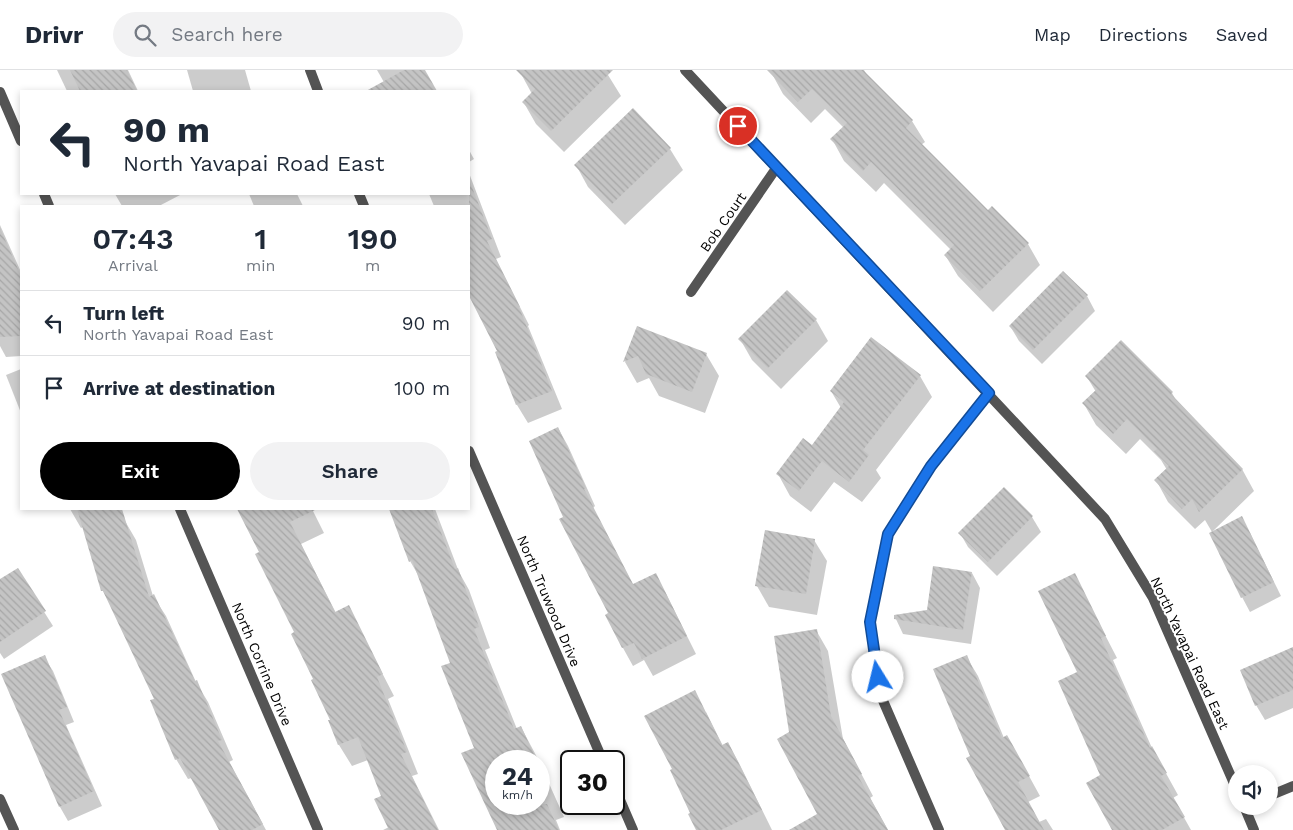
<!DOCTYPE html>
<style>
:root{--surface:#fff;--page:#f2f2f3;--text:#1f2937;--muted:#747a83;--line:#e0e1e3;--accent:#000}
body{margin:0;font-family:"Work Sans",sans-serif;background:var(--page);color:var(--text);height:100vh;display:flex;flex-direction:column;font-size:19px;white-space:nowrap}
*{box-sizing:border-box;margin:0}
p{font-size:16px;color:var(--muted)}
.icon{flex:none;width:28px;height:28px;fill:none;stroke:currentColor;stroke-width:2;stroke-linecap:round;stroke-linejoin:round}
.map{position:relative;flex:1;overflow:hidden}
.drawer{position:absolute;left:20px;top:135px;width:450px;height:305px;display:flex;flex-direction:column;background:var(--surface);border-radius:0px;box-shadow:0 2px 8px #0003}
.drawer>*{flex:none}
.hud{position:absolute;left:20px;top:20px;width:450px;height:105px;border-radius:0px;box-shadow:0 2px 8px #0003;background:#fff;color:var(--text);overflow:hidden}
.fabs{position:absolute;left:1228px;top:695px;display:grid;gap:10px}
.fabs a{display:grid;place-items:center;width:50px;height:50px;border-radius:50%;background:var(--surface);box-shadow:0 2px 8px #0003;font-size:25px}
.speed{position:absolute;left:485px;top:680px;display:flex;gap:10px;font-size:25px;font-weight:700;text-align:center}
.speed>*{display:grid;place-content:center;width:65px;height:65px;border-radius:50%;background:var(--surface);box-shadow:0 2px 8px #0003;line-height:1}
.speed small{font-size:12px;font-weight:400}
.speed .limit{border:2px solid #111;border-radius:8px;background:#fff;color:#111}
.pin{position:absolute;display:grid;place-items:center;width:42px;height:42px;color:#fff;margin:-21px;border:2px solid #fff;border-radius:50%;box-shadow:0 1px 5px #0007}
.me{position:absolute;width:55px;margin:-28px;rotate:351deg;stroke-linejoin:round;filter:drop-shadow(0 0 4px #0008)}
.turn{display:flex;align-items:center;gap:18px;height:105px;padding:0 20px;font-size:22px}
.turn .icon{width:65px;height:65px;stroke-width:2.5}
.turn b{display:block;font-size:35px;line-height:42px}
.eta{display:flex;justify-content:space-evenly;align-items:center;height:85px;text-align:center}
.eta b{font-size:30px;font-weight:600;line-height:35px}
.button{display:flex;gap:10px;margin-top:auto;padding:10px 20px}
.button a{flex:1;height:58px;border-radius:30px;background:var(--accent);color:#fff;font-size:20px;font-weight:600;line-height:58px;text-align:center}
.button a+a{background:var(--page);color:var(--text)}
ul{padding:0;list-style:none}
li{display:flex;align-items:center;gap:15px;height:65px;padding:0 20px;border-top:1px solid var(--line)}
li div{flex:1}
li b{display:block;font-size:19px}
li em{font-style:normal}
header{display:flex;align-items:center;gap:30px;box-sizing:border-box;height:70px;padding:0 25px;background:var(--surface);border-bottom:1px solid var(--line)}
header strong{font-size:24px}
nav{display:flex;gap:28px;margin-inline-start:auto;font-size:18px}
.search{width:350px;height:45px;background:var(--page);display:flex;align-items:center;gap:12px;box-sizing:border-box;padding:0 18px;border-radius:28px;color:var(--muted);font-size:19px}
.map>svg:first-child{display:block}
</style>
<header>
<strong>Drivr</strong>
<div class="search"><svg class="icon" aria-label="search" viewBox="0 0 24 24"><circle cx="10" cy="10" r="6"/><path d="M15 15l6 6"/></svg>Search here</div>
<nav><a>Map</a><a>Directions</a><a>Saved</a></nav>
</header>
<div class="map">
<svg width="1293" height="760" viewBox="0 0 1293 760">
<defs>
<pattern id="building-back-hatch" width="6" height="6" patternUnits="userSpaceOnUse" patternTransform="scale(1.25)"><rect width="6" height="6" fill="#c4c4c4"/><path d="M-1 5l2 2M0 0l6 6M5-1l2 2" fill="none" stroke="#a7a7a7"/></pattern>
</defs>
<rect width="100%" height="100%" fill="#fff"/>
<!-- shadow -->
<g fill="#0003">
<path d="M57,0H128L138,21H67Z"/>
<path d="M187,0H245L251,21H193Z"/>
<path d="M377,0H424L436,21H389Z"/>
<path d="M519,0H603L608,5L621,26L564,82L536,54L524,33L532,24Z"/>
<path d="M774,0H864L868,7L912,51L925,72L921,75L988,142L1028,174L1040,195L993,242L958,206L945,185L951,180L884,113L876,122L844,91L832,69L844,58L825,39L811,53L783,24L771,2Z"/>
<path d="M670,79L683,100L625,155L588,117L576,95Z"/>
<path d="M469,80L474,89L469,92Z"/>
<path d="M469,103L501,187L496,189L529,255L528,256L562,339L528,353L517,335L496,283L498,282L469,223V136H434L429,124H469Z"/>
<path d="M115,124H182L159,136H122Z"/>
<path d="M249,124H297L303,136H254Z"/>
<path d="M0,155L21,202V286L6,287L0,276Z"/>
<path d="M1087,226L1095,241L1042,294L1019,271L1010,256Z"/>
<path d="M816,250L828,271L781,319L752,290L740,269Z"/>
<path d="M637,258L706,284L719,306L705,343L659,326L649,308L637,313L625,292Z"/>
<path d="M1121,272L1172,323L1177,332L1242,399L1254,421L1212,462L1205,450L1195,459L1168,432L1156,410L1167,400L1161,390L1140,369L1126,384L1096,355L1084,334L1096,322L1087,307Z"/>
<path d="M21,299V343L6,305Z"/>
<path d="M920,306L932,327L876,400L881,408L862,432L834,412L811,442L790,426L778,404L812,377L841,338L831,321Z"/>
<path d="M558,358L568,376L595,436L593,438L633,515L665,522L696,584L653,606L644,590L633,596L623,578L607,545L610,544L565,447Z"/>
<path d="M1004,419L1032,447L1041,462L997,506L968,477L960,463Z"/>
<path d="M70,439H118L136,470L153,526L166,546L196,612L208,632L233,690L229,692L266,760H220L192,708L188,709L176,689L156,629L112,537L103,521L83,457L81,458Z"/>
<path d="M238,439H312L324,463L301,474L336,543L348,537L394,626L388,629L418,704L412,706L439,760H383L389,757L383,727L368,690L352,696L339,675L330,651L332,650L296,563L260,483Z"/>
<path d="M390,439H435L459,502L469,520L490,578L485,580L517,659L521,657L539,691H496V734H539V691L564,747L556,750L560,760H499L452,593L421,510L410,491Z"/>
<path d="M1250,463L1281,526L1250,542L1242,527Z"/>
<path d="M814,470L827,491L817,545L769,537L757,516Z"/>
<path d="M17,499L53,556L4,589L0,583V511Z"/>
<path d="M972,503L980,518L971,574L903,564L895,547L928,541Z"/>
<path d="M1074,505L1117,588L1113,590L1152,678L1178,725L1173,728L1191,760H1114L1079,602Z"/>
<path d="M816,560L828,581L843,669L873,726L870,728L888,760H820L819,745L791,663Z"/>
<path d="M1293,579V638L1265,650L1256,635Z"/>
<path d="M966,586L978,606L1004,668L1018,686L1040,726L1028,732L1039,752L1046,749L1053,760H1007L971,686Z"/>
<path d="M44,587L53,601L74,652L66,655L102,736L68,751L60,737L3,605Z"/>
<path d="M706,642L723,676L728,673L739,693L772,760H698Z"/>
</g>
<!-- building -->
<g fill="url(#building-back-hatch)">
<path d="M70,0H127L137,21H80Z"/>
<path d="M404,0H425L437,21H366Z"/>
<path d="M516,0H613L551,61L522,32L535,19Z"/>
<path d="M767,0H863L913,50L906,58L988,140L992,136L1029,173L980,221L944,185L954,175L871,92L863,101L830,69L847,53L812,19L798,32Z"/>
<path d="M633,38L671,78L612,134L574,95Z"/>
<path d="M470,112L492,169L487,171L520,237H519L552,321L516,335L495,282L497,281L469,226V113Z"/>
<path d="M0,158L21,206V266L0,267Z"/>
<path d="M1063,201L1088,225L1033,280L1009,256Z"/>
<path d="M787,220L817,249L768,298L738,269Z"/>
<path d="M637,256L707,283L692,322L646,304L638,286L623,292Z"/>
<path d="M871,267L921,305L863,380L869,385L849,412L822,391L799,421L776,404L803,368L812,375L844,332L830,321Z"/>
<path d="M1121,270L1173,322L1171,324L1243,399L1199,442L1192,429L1182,439L1154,410L1169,396L1154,381L1157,379L1127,349L1113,364L1082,333L1097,319L1085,306Z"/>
<path d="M558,357L586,418L584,419L633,514L656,503L687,566L642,589L634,573L622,578L605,545L608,543L559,449L563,447L529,371Z"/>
<path d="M1004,417L1033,446L988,492L958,463Z"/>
<path d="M77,439H122L149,527L154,524L195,611L197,610L222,670L218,671L263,754L252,760H219L180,688L175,690L150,630L154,629L103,521H101Z"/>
<path d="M237,439H317L290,452L335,542L349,535L383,604L377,607L407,682L401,684L438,760H389L374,729L381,726L358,667L338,675L328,650H330L311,610L313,609L291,564L294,562L255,484L259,482Z"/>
<path d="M389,439H432L455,499L458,498L479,557L474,559L514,659L521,656L537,691H496V734H547L559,760H497L461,683L474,678L441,596L450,593L412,490L409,492Z"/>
<path d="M1242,446L1274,512L1241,528L1209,463Z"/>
<path d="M765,460L815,469L806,524L755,516Z"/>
<path d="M933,496L972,502L963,560L894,549V545L927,540Z"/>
<path d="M18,498L46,541L0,572V509Z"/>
<path d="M1075,503L1106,566L1101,568L1150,678L1152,676L1167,703L1161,706L1185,747L1162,760H1112L1086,713L1100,705L1058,611L1077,602L1038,521Z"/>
<path d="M817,559L831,646L862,704L858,706L888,760H789L817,744L777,669L789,662L774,566Z"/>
<path d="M1293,577V620L1255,636L1240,600Z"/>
<path d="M45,585L67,637L59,640L94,721L59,737L1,604Z"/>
<path d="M967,585L1002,668L1007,665L1030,706L1018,712L1044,760H1005L966,688L970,686L933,599Z"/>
<path d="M695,620L722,675L728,672L762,740L721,760H696L688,744L690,743L670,700L672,699L644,646Z"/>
</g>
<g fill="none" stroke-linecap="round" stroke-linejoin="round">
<!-- street -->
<g stroke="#545454" stroke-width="10">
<path d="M310,0L318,21"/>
<path d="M685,0L1105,449L1153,528L1236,718"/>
<path d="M0,22L21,71"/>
<path d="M44,124L49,136"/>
<path d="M359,124L364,136"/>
<path d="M691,222L777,97"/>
<path d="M469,381L603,691"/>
<path d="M180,439L318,760"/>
<path d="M614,716L633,760"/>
<path d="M1269,726L1293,716"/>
<path d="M0,729L14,760"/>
<path d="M1244,736L1254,760"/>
<path d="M939,760L881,626L870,551L888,464L931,396L989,323"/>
</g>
</g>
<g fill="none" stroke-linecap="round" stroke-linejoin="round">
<!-- route casing -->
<g stroke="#114b97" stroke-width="12">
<path id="route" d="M738,56L989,323L931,396L888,464L870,552L878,607"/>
</g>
<!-- route -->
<use href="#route" stroke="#1a73e8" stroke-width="9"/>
</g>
<g text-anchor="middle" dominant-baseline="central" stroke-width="4" stroke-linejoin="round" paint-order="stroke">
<!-- street labels -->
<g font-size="14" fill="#000" stroke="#fff">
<text transform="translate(723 152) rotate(-55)">Bob Court</text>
<text transform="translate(549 531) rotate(67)">North Truwood Drive</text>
<text transform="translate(1190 583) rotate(65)">North Yavapai Road East</text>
<text transform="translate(262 594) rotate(67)">North Corrine Drive</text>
</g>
</g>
</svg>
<div class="fabs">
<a><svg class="icon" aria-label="sound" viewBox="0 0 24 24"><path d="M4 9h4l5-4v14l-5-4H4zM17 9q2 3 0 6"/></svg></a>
</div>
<div class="speed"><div>24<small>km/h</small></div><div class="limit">30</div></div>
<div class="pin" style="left:738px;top:56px;background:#d93025"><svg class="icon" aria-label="arrive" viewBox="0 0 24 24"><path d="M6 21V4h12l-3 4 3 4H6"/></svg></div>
<svg class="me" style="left:878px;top:607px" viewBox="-20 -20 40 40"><circle r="19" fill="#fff"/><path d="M0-13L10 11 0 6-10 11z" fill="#1a73e8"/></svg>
<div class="hud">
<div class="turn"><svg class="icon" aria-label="left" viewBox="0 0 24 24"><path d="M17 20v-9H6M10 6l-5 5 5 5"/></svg><div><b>90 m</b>North Yavapai Road East</div></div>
</div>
<section class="drawer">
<div class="eta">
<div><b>07:43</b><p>Arrival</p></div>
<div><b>1</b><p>min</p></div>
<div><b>190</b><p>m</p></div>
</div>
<ul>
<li><svg class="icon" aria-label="left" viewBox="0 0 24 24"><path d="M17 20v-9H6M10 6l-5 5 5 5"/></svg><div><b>Turn left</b><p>North Yavapai Road East</p></div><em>90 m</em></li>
<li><svg class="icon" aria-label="arrive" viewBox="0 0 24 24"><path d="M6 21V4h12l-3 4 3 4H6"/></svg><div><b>Arrive at destination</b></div><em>100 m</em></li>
</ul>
<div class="button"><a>Exit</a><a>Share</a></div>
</section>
</div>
